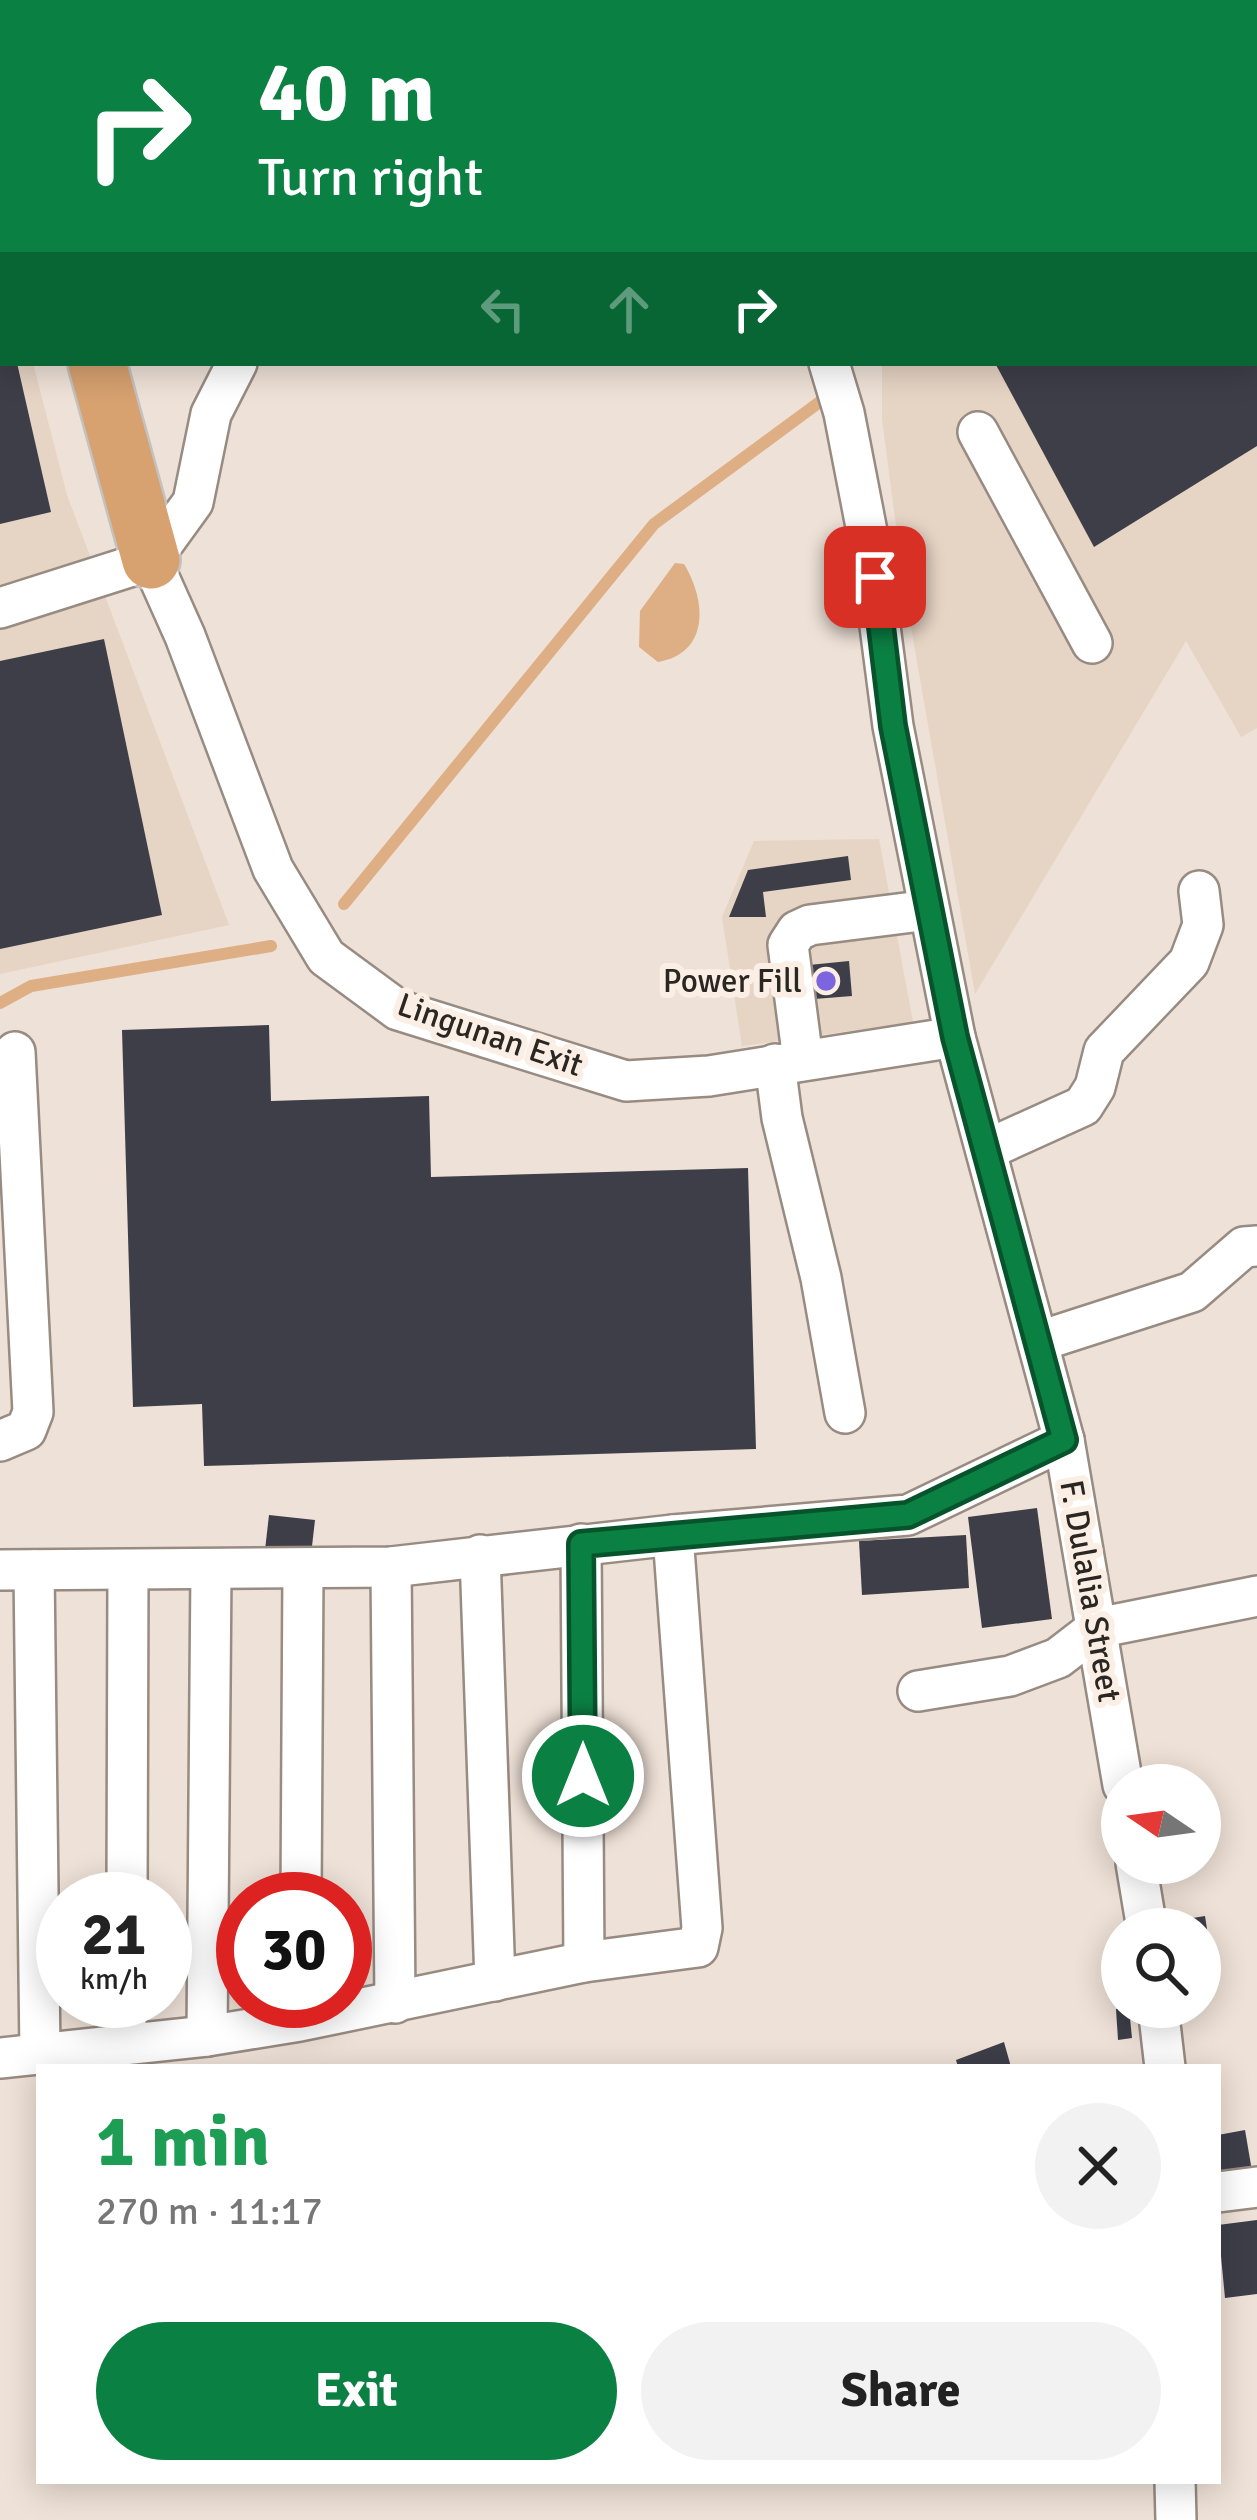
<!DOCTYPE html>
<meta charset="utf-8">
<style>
:root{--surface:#fff;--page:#f2f2f2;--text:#222;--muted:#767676;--accent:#0b8043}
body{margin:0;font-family:Signika,sans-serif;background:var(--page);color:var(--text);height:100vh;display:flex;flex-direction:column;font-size:45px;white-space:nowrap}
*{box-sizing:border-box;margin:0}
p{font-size:39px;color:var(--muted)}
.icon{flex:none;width:66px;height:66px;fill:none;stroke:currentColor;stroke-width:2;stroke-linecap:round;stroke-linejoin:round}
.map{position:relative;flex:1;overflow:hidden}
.drawer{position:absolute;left:36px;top:2064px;width:1185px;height:420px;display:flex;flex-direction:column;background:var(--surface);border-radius:0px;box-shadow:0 6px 30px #0003}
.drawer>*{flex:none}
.hud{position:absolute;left:0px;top:0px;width:1257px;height:366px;box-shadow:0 6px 30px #0003;background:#0b8043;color:#fff;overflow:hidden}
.needle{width:78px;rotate:283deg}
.controls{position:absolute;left:1101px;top:1764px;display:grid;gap:24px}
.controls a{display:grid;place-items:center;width:120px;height:120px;border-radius:50%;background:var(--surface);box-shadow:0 6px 30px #0003;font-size:60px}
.speed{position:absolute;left:36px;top:1872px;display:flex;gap:24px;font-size:60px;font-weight:700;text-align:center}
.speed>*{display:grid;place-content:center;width:156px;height:156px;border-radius:50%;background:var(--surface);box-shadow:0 6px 30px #0003;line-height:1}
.speed small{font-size:30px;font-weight:400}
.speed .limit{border:18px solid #d22;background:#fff;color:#111}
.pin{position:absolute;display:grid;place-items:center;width:102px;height:102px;color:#fff;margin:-51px;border-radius:24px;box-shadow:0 6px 18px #0006}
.me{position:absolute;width:132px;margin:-66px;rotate:0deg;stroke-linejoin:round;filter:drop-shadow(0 0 9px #0008)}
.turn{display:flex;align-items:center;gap:42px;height:252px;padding:0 60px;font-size:54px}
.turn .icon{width:156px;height:156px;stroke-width:2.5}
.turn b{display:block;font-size:84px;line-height:102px}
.lanes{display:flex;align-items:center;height:114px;padding:0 60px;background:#0003;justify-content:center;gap:60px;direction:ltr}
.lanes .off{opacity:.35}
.round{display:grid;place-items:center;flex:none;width:126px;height:126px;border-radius:63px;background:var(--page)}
.head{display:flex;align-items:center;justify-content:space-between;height:204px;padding:0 60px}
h1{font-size:72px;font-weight:700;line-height:90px;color:#1e9e55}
.primary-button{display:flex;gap:24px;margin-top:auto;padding:24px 60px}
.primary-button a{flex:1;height:138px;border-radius:72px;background:var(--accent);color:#fff;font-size:48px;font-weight:700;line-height:138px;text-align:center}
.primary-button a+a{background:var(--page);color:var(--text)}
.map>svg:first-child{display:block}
</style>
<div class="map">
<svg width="1257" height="2520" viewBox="0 0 1257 2520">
<rect width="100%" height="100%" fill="#eee1d7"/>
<!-- built -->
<g fill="#e6d4c4">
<path d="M1254,15H1257V728L1241,737L1186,641L975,994L904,587L882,419V363H1254Z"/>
<path d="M0,234L3,363H33L67,495L229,925L0,974Z"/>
<path d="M879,839L913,1022L742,1046L722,917L754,841Z"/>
</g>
<!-- water -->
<path fill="#deae84" d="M675,563L684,564C707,602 709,653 658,662L639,647L640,611Z"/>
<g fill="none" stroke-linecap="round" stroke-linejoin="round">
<!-- stream -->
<g stroke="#deae84" stroke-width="12">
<path d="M1230,3V0"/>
<path d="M344,904L654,524L821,401"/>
<path d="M0,1003L31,986L271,946"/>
</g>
</g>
<!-- building -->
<g fill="#3e3e49">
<path d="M0,363H17L51,512L0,524Z"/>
<path d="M995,363H1257V446L1094,547Z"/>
<path d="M104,639L162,915L0,949V661Z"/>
<path d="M848,856L851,880L763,892L766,917H729L748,870Z"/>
<path d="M849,961L852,996L802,1000L799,966Z"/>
<path d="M269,1025L271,1101L429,1096L431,1177L748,1168L756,1449L204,1466L202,1404L133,1407L122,1030Z"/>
<path d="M1037,1508L1052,1619L982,1628L968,1517Z"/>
<path d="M269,1515L315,1520L311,1555L265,1550Z"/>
<path d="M966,1535L969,1588L862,1595L859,1541Z"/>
<path d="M1205,1916L1211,1955L1200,1957V1929H1175L1174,1921Z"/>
<path d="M1129,2008L1132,2038L1118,2040L1116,2009Z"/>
<path d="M1004,2042L1011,2067H958L956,2060Z"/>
<path d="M1245,2130L1253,2177L1218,2184V2135Z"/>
<path d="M1257,2220V2294L1225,2298L1218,2225Z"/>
</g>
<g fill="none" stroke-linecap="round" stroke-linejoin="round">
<!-- minor casing -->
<g stroke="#978b82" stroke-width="44">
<g id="minor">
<path d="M159,0L160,3"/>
<path d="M829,363L844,413L869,542L893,726L955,1037L1064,1440L1123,1785"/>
<path d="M978,432L1092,643"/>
<path d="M151,560L185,636L273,869L326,957L398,1010L626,1081L709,1076L955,1037"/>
<path d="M0,608L151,560L193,502L211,414L237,363"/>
<path d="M803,1060L788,945L797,931L810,925L929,910"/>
<path d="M775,1064L782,1118L821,1278L845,1413"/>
<path d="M986,1150L1083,1106L1095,1087L1104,1051L1189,962L1203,925L1199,891"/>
<path d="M1040,1341L1192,1292L1244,1247L1257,1246"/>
<path d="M0,1441L26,1430L33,1412L15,1052"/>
<path d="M581,1544L584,1962"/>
<path d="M480,1555L495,1981"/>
<path d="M391,1567L395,2003"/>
<path d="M0,1570L391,1567L673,1535L908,1515L1064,1440"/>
<path d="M34,1570L40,2054"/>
<path d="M918,1691L1010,1676L1058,1658L1097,1628L1257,1596"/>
<path d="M1136,1863L1147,1929"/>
<path d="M127,1899L128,1570"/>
<path d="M301,1899L303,1570"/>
<path d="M1158,2007L1165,2067"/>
<path d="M207,2036L211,1570"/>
<path d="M126,2043V2001"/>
<path d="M0,2058L207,2036L300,2021L584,1962L698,1947L702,1928L673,1535"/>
<path d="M1218,2192L1257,2187"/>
<path d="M1175,2481L1176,2520"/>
</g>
</g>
<!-- highway casing -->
<g stroke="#c3c2c1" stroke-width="62">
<g id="highway">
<path d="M57,3L59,0"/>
<path d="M0,119L3,125"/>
<path d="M97,363L151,560"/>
</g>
</g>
<!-- minor -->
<use href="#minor" stroke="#fff" stroke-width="39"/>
<!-- highway -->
<use href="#highway" stroke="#d7a170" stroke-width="57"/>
</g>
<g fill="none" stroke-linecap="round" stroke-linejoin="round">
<!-- route casing -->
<g stroke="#07532c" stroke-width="30">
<path id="route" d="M583,1776L581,1544L908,1515L1064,1440L955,1037L893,726L875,577"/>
</g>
<!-- route -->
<use href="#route" stroke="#0b8043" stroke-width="21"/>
</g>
<!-- markers -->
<circle fill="#7d65e0" stroke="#fbeee4" stroke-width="4.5" cx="826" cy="981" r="12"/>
<g text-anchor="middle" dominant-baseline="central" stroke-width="12" stroke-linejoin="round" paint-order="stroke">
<!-- poi labels -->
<g font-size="33" fill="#2a2622" stroke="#fbeee4" text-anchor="end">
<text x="802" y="981">Power Fill</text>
</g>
<!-- street labels -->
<g font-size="33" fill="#2a2622" stroke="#fbeee4">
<text transform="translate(490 1035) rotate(19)">Lingunan Exit</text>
<text transform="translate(1090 1591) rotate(80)">F. Dulalia Street</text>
</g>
</g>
</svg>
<div class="controls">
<a><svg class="needle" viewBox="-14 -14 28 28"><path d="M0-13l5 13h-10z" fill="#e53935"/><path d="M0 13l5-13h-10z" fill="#767676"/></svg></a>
<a><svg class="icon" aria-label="search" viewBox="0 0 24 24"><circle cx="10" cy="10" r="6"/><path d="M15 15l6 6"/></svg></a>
</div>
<div class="speed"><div>21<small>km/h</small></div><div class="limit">30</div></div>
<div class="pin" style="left:875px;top:577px;background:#d93025"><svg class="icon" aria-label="arrive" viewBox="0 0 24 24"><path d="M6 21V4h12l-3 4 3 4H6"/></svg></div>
<svg class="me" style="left:583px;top:1776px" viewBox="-20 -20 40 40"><circle r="17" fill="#0b8043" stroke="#fff" stroke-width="3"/><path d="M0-11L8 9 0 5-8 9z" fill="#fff"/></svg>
<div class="hud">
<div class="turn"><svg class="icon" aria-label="right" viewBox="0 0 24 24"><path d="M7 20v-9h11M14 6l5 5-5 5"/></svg><div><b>40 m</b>Turn right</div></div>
<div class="lanes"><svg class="icon off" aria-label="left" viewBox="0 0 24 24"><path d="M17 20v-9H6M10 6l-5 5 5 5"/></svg><svg class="icon off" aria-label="ahead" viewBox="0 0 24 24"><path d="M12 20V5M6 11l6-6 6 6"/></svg><svg class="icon" aria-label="right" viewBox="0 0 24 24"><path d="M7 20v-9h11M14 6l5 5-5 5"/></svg></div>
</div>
<section class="drawer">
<div class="head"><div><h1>1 min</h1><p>270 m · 11:17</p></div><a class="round"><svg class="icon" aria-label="close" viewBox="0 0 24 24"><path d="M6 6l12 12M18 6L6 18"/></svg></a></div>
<div class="primary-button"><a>Exit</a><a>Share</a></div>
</section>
</div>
